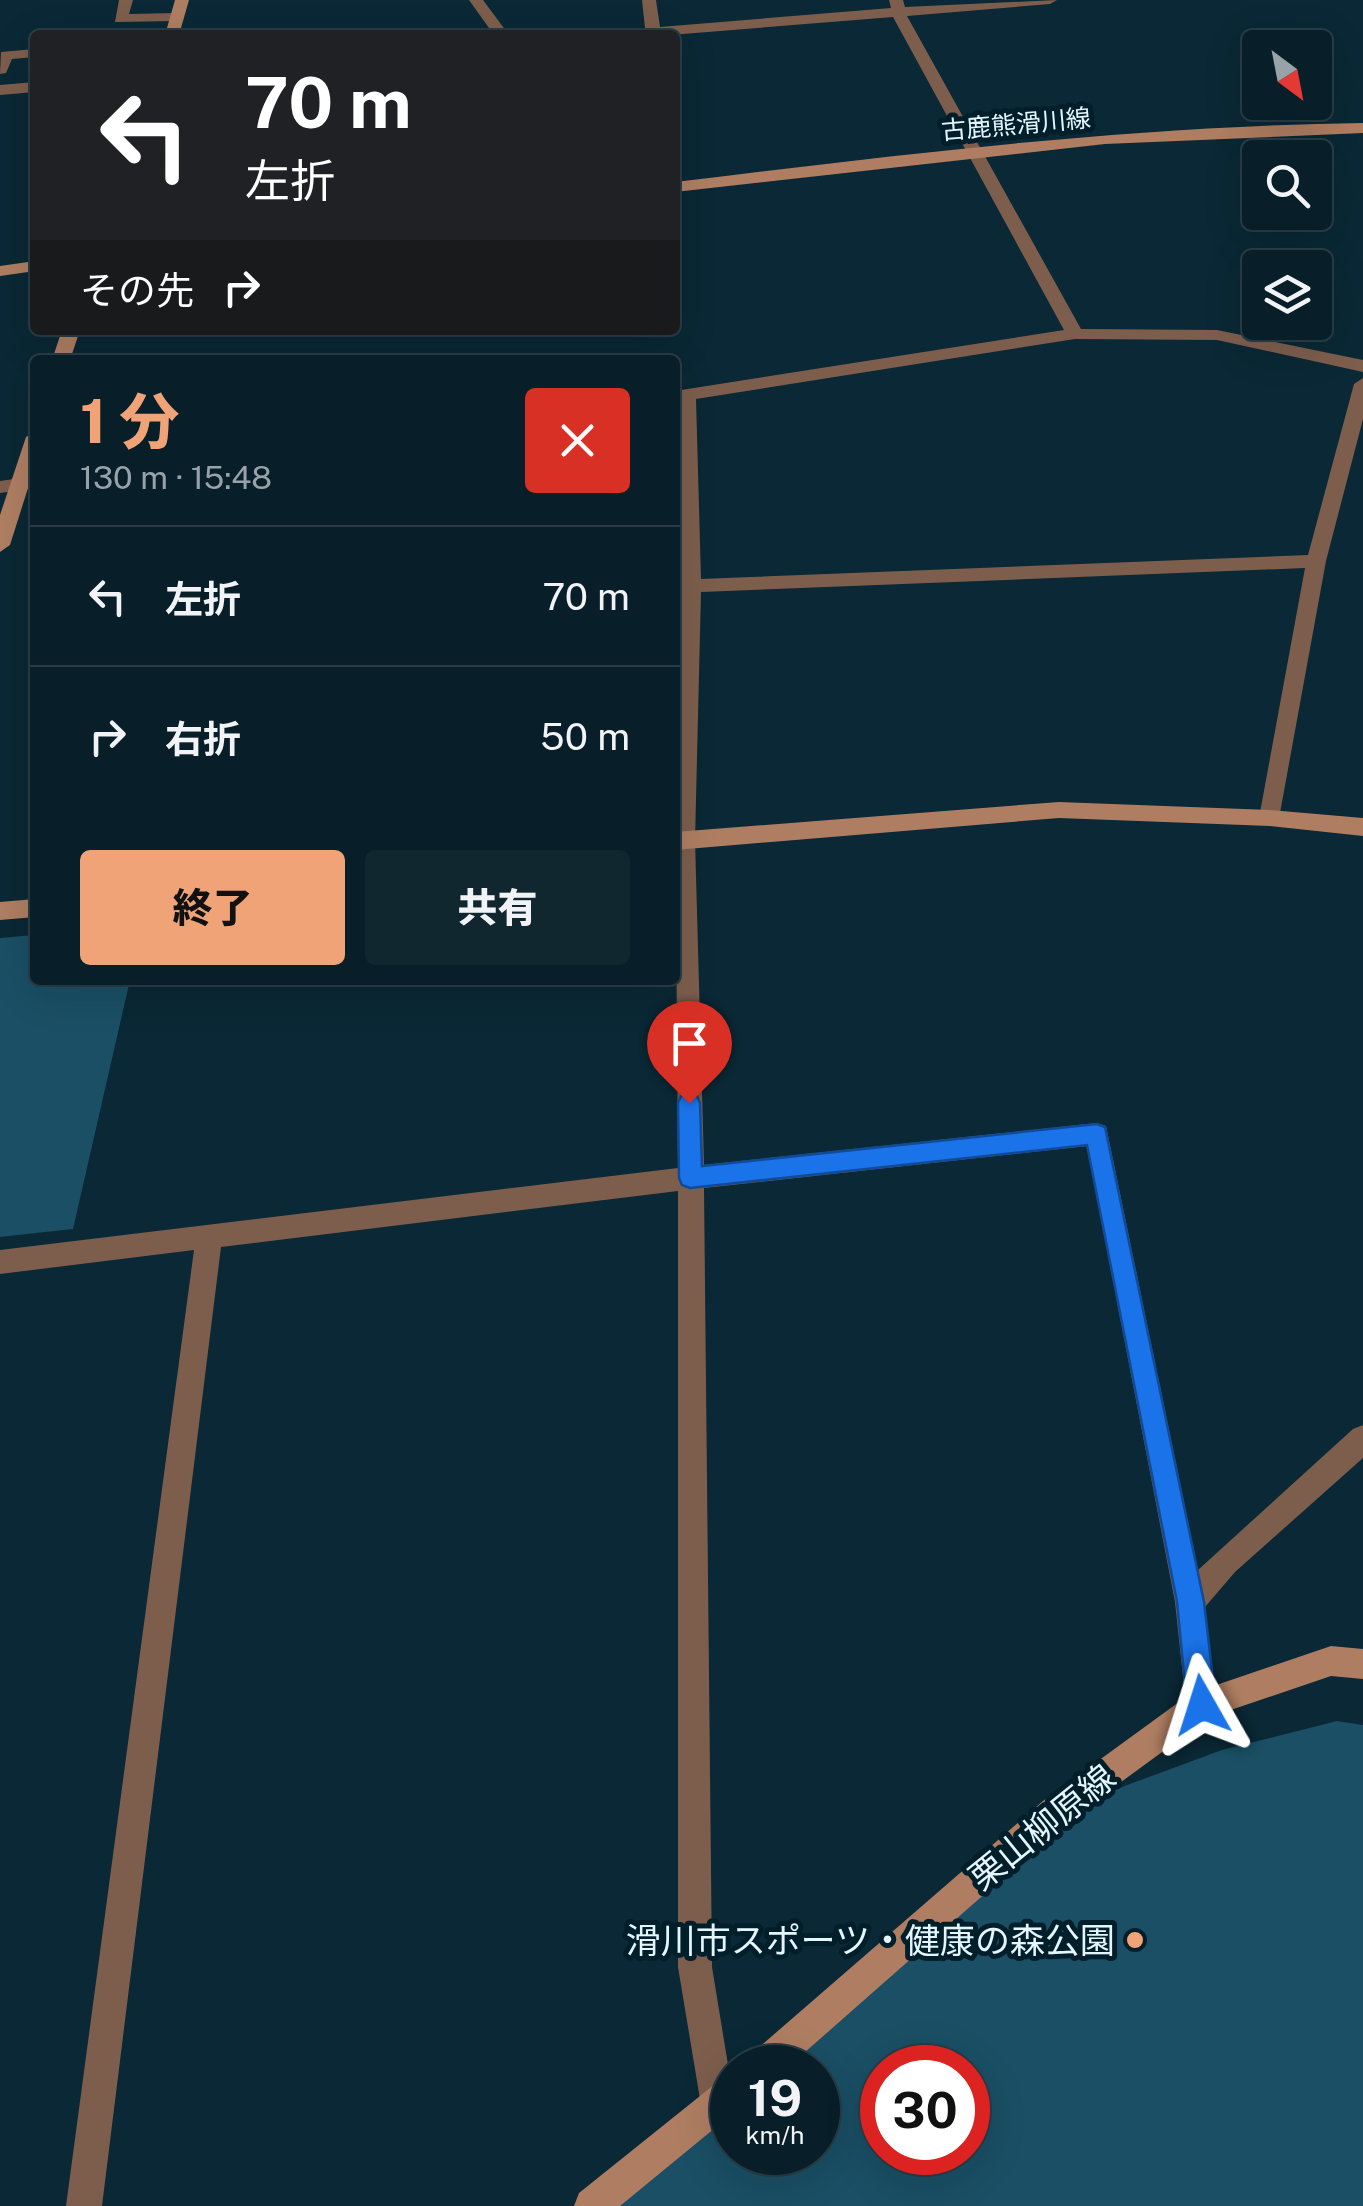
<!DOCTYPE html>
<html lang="ja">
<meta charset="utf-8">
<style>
:root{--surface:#081e28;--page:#112730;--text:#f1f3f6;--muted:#98a2a8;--line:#293c45;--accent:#efa377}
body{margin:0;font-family:"Public Sans","Noto Sans JP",sans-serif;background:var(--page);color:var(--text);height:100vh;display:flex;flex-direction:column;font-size:38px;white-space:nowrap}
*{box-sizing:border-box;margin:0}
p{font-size:32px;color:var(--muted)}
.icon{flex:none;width:55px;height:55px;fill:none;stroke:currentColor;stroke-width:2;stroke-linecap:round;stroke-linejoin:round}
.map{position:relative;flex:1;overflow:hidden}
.panel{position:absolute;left:30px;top:355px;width:650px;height:630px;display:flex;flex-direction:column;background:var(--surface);border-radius:10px;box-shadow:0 10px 40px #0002,0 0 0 2px var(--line)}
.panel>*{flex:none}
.hud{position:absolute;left:30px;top:30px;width:650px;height:305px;border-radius:10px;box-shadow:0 10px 40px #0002,0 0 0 2px var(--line);background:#202124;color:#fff;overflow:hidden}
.needle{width:65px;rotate:148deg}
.buttons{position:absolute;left:1242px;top:30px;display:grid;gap:20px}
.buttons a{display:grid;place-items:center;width:90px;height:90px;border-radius:10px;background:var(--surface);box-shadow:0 10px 40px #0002,0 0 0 2px var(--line);font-size:50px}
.speed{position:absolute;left:710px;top:2045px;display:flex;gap:20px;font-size:50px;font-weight:700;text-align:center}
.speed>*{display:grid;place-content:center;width:130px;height:130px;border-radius:50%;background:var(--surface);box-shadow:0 10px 40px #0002,0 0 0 2px var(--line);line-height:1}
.speed small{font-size:25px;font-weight:400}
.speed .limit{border:15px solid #d22;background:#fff;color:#111}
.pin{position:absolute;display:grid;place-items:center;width:85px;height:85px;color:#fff;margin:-102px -42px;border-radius:50% 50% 50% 0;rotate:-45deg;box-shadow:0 0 10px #0007}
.pin .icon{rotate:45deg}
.me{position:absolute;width:110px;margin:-55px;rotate:354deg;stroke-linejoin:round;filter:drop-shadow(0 0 8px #0008)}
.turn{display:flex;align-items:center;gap:35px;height:210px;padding:0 50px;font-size:45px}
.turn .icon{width:130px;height:130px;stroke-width:2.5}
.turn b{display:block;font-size:70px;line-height:85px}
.then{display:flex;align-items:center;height:95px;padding:0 50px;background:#0003;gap:20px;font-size:38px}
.round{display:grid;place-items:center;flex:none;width:105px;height:105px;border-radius:10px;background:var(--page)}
.headline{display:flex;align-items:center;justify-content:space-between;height:170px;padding:0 50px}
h1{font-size:60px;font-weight:800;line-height:75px;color:var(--accent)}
.action{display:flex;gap:20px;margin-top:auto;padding:20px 50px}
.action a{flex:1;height:115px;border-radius:10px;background:var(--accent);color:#111;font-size:40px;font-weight:800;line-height:115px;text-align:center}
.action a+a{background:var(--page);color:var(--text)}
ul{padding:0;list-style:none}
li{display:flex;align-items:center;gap:30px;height:140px;padding:0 50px;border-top:2px solid var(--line)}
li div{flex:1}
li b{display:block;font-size:38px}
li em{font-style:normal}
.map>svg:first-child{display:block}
</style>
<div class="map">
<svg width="1363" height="2206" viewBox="0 0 1363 2206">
<rect width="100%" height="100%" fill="#0a2835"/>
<!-- green -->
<g fill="#1a4f65" fill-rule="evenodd">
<path d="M35,935V980H130L73,1229L0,1237V938Z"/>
<path d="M1337,1721L1363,1725V2206H592L732,2092V2152H818V2068L761,2067L1054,1812L1222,1750ZM882,2068H968V2152H882Z"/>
</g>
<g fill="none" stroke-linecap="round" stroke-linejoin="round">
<!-- street -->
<g fill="#7d5e4d" fill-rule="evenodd">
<path d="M119,0H133L129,14L177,13L184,17L177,21L115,22Z"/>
<path d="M469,0H483L509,35H494Z"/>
<path d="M642,0H656L660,27L891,8L889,0H903L905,7L1057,0L1050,4L907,16L1081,329L1217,330L1363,360V372L1217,340L1075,339L696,399L701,579L1308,555L1354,384L1363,378V419L1326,561L1278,824L1270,826L1259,818L1305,568L701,592L695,840L704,1165L1097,1123L1106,1126L1198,1570L1353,1429L1363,1425V1458L1235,1572L1205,1607L1216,1705L1212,1716L1201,1720L1190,1716L1186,1705L1175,1602L1087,1146L704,1188L712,1967L732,2089L730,2117L718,2122L706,2117L701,2105L678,1967V1191L221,1247L102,2206H66L194,1250L0,1274V1250L678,1168L675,771L681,586L675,391L1064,330L893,17L670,35H608L615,31L645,28Z"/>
<path d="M35,49V57L12,59L6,73L0,74L1,52Z"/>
<path d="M35,82V92L0,95V85Z"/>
<path d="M35,476V488L0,493V481Z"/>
</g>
<!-- secondary -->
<g fill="#af7e62" fill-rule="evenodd">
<path d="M175,0H189L179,35H165Z"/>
<path d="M1363,123V133L1105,144L675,192V182C904,154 1132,126 1363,123Z"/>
<path d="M35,261V271L0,276V266Z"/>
<path d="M62,330H80L70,360H52Z"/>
<path d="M35,431V466L10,545L0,552V515L26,437Z"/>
<path d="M1059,802L1270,810L1363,818V836L1270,826L1059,818L675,850V832Z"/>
<path d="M35,899V917L0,920V902Z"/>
<path d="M1331,1646L1363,1649V1679L1331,1676L1210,1717L1065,1823L787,2068H744L749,2056L1043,1801L1190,1694Z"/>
<path d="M732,2075V2114L620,2206H574L579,2193L720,2080Z"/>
</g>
</g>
<!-- route -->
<path fill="#1a73e8" stroke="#114b97" stroke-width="2.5" d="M689,1093L697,1096L700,1103L702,1166L1097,1124L1105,1127L1204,1602L1216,1705L1211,1715L1202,1719L1192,1715L1187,1705L1177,1602L1087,1145L690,1188L682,1185L679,1178L678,1103L681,1096Z"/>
<!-- markers -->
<circle fill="#efa377" stroke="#011f2b" stroke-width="4" cx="1135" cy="1940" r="10"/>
<g text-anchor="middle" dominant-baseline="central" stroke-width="10" stroke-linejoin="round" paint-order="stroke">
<!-- far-street labels -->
<g font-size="25" fill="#e4f5fe" stroke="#011f2b">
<text transform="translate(1016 124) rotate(-5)">古鹿熊滑川線</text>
</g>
<!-- near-street labels -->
<g font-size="35" fill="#e4f5fe" stroke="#011f2b">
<text transform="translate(1042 1827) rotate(-39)">栗山柳原線</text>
</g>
<!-- near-poi labels -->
<g font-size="35" fill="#e4f5fe" stroke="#011f2b" text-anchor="end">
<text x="1115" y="1940">滑川市スポーツ・健康の森公園</text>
</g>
</g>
</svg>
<div class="buttons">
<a><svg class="needle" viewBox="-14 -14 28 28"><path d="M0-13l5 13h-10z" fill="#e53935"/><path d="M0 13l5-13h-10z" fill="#98a2a8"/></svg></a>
<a><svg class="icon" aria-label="search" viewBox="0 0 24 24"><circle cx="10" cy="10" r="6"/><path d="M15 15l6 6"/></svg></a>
<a><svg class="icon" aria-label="layers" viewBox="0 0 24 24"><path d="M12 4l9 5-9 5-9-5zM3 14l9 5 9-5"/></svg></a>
</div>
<div class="speed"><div>19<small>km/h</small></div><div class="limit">30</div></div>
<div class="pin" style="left:689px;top:1103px;background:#d93025"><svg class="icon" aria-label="arrive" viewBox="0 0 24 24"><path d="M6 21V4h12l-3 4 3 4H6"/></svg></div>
<svg class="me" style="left:1202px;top:1705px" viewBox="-20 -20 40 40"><path d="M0-17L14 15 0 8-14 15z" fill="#1a73e8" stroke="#fff" stroke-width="4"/></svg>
<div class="hud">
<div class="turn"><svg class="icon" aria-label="left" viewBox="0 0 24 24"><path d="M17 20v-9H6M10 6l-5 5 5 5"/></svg><div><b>70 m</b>左折</div></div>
<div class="then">その先<svg class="icon" aria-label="right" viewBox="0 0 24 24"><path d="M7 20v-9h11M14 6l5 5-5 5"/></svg></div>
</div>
<section class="panel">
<div class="headline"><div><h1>1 分</h1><p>130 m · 15:48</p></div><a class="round" style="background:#d93025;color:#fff"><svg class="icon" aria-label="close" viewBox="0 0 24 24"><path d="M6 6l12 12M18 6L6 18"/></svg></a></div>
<ul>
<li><svg class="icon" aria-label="left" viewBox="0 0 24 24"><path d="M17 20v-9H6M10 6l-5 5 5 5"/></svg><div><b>左折</b></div><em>70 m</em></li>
<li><svg class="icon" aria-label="right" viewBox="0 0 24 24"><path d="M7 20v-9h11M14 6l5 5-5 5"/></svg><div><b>右折</b></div><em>50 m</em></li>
</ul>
<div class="action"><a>終了</a><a>共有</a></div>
</section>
</div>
